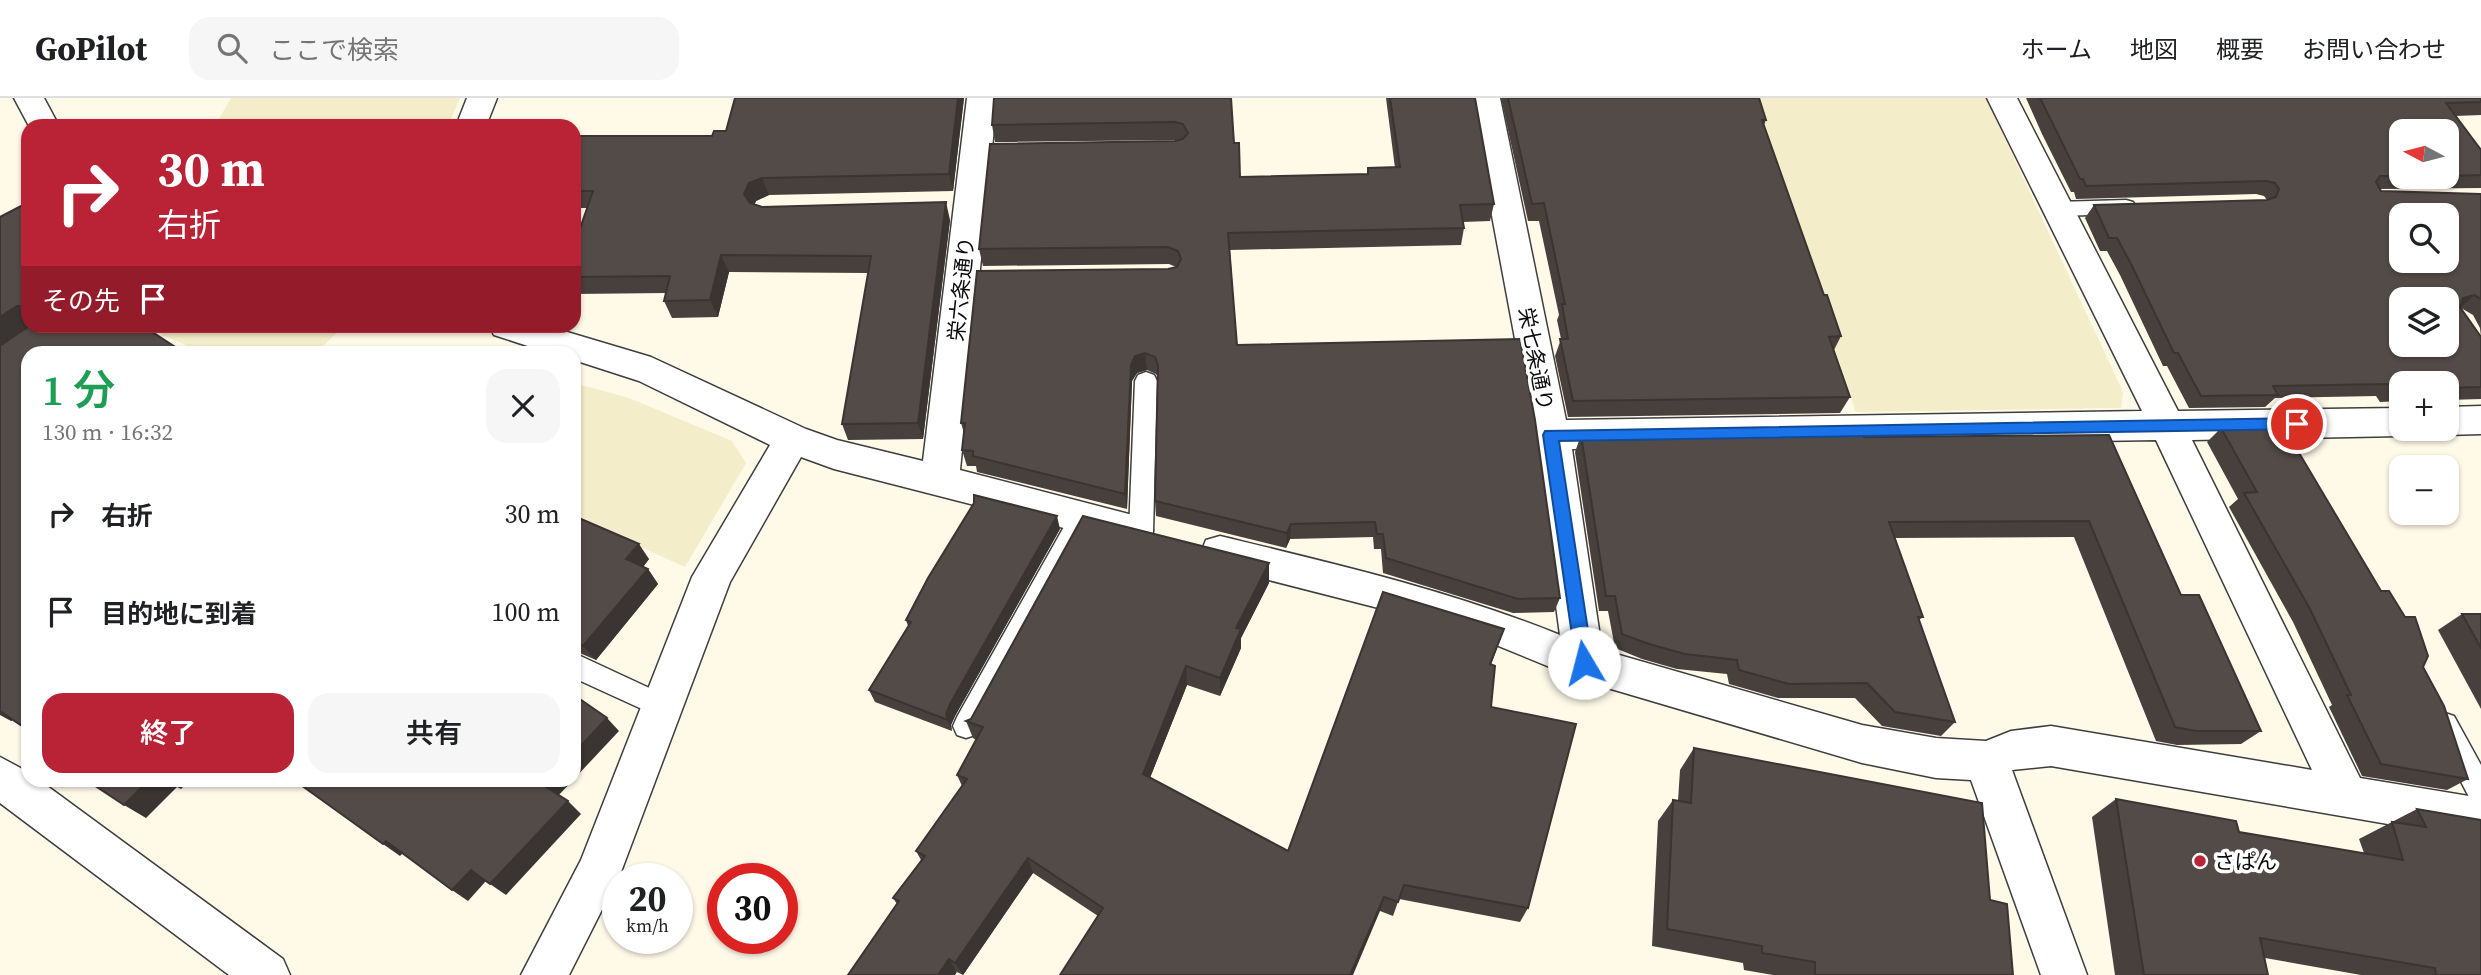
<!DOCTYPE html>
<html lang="ja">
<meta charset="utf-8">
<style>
:root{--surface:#fff;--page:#f6f6f6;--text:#202124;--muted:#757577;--line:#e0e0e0;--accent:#ba2335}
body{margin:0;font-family:"Source Serif 4","Noto Sans JP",serif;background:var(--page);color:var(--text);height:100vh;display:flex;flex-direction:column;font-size:26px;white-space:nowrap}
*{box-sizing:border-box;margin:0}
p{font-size:23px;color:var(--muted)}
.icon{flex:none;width:38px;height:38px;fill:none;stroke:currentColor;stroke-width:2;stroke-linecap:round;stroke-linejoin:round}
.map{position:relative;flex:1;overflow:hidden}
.drawer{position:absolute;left:21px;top:248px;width:560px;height:441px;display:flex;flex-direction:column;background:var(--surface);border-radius:21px;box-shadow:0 2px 5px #0004}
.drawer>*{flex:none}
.banner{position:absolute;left:21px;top:21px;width:560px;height:214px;border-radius:21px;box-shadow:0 2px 5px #0004;background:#ba2335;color:#fff;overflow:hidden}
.needle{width:46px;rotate:277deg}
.fabs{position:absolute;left:2389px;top:21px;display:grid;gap:14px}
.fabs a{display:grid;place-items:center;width:70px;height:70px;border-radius:14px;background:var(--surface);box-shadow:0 2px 5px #0004;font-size:35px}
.speed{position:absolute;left:602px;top:765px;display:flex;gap:14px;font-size:35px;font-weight:700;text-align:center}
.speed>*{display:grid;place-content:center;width:91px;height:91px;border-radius:50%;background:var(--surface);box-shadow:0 2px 5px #0004;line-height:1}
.speed small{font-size:18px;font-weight:400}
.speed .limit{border:10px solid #d22;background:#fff;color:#111}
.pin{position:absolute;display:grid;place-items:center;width:60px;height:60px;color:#fff;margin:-30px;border:4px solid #fff;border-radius:50%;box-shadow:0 2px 7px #0007}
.me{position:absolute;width:77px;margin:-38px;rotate:352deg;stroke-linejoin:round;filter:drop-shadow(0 0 5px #0008)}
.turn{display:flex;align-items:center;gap:24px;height:147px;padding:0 21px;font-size:32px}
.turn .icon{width:91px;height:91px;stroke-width:2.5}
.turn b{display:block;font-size:49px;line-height:60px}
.then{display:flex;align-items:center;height:66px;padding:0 21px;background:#0003;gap:14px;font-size:26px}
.round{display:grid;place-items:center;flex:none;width:74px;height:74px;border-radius:21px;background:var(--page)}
.headline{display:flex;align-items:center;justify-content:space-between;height:119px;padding:0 21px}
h1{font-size:42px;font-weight:600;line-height:52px;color:#1e9e55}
.button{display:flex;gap:14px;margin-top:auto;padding:14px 21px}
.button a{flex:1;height:80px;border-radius:21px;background:var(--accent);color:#fff;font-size:28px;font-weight:600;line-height:80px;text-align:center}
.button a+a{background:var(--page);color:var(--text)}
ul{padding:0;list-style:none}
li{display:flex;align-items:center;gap:21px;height:98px;padding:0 21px}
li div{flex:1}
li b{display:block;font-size:26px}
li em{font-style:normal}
header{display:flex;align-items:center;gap:42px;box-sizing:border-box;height:98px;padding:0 35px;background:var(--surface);border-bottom:2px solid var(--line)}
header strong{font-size:33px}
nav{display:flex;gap:38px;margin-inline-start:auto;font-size:24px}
.search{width:490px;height:63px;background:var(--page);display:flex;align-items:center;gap:18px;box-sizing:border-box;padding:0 24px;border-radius:21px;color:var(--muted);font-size:26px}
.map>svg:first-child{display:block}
</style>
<header>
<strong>GoPilot</strong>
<div class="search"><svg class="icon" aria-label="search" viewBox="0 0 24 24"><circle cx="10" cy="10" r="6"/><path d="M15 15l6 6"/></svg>ここで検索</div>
<nav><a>ホーム</a><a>地図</a><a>概要</a><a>お問い合わせ</a></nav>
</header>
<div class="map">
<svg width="2481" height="877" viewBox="0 0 2481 877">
<rect width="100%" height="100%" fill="#fff9e8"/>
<!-- farmland -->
<g fill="#f4edc9">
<path d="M231,0H460L448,28H215Z"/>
<path d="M1750,0H1986L2123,294L2121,310L1856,314Z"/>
<path d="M173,228H344L315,256L206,255L161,237Z"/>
<path d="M574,285L629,300L732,343L746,365L685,469L574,419Z"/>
</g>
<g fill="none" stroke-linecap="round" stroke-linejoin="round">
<!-- service casing -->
<g stroke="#3e3e3e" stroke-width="3">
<g id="service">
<path d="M2126,102L2133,104L2136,109L2133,114L2126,116L2056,118L2049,116L2046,111L2049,106L2056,104Z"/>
<path d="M1146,274L1154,277L1157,283L1153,434L1150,441L1141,444L1132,441L1129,434L1135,283L1138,277Z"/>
<path d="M1083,408L1092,411L1095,418L975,637L966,640L957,637L953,628L957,619L1074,411Z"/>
<path d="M574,555L673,601L677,609L673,617L664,621L655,617L574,580Z"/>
<path d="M2445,615L2454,618L2481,667V707L2471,703L2432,627L2436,618Z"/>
</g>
</g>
<!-- minor casing -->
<g stroke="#3e3e3e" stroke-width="3">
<g id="minor">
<path d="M14,0H44L59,28H29Z"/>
<path d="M467,0H497L486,28H456Z"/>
<path d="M967,0H997L960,372L1148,421L1153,432L1148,443L1134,448L834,371L801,359L730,484L621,774L569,877H521L581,762L692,479L770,347L639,283L574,262V256H552L494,237L489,228H547L651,259L806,331L837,342L923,363Z"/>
<path d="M1470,0H1500L1566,322L2142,313L1987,0H2017L2178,313L2401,310V331H2416L2414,334L2401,338L2192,342L2360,680L2481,700V742L2051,668L2012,672L2087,877H2041L1971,682L1936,680L1862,665L1584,583L1484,542L1394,514L1206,466L1201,454L1206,442L1220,438C1335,466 1449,492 1560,537L1533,337ZM2156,342L2312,672L2051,628L2011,633L1986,643L1936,640L1862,627L1602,552L1572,351Z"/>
<path d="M2481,308V336L2446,337L2432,331H2446V309Z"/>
<path d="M0,659L28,674V682H39L283,861L290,877H229L0,705Z"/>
</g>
</g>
<!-- service -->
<use href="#service" fill="#fff" fill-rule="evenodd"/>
<!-- minor -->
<use href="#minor" fill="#fff" fill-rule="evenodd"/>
</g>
<!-- wall -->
<g fill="#47403d" fill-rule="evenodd">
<path d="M735,0H964L953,93L769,97L756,103L754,107L762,109L950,122L923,341L848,342L842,326L868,175L729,174L718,219L672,220L664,203L666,195L574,196V148L587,110H574V38H712L726,33Z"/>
<path d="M1231,0L1234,45L1240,79L1367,76L1368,70H1395L1386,0H1475L1494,106L1490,123L1463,124L1464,130L1461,147L1230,152L1237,247L1560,500L1554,514L1513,515L1383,475L1381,451H1374L1373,439L1290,441L1286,450L1156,418L1155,403L1158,279L1156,276L1147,272L1137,275L1132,283L1127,411L977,374L976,368H967L962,352L964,335L961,325L1168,171L1176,169L1169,166L983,168L979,151L1175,43L1179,42L995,44L992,27Z"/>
<path d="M1501,0H1759L1766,22L1764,27L1824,197L1841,238L1834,252L1850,299L1840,315L1568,319L1555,258L1561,241L1557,222L1559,217L1539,123H1528Z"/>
<path d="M2026,0H2481V17L2455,18L2481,52V90L2380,91L2381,93L2481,96V301L2446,302V285H2401V303L2380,304L2376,298L2275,300L2265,309L2189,310L2167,268H2163L2120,177L2107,153H2100L2085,120L2094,107L2267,102L2264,98L2256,96L2076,101L2074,94H2071L2042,36ZM2401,33H2446V79H2401ZM2461,210L2473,217L2480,230L2481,239Z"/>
<path d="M28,106V228L13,622L11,623L0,119Z"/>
<path d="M2221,330L2423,569L2468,681L2447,692L2362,678L2329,609L2332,607L2293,524L2229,409L2238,401L2207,344Z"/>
<path d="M1581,337L1864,339L2109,337L2181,497L2261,633L2241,646L2177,647L2156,643L2074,439L1895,440L1923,519L1919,522L1955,624L1941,638L1882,628L1855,600H1778L1729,586L1727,576L1677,571L1642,561L1615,550L1608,513H1599L1575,354Z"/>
<path d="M574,418L649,461L643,469L648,471L658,486L596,562L575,553H574Z"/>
<path d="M1060,431L955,618L951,627L952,633L875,604L869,592L908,528L906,522Z"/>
<path d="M1269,465V485L1241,540V550L1220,598L1187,587L1150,680L1288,753L1504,531L1491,567V609L1528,810L1520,824L1399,801L1393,818L1380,813L1098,818L1033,775L963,877L957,874L897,806L893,800L921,762L916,753L962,688L957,677L976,642L973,640L966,623Z"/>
<path d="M2462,516H2481V611L2438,532Z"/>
<path d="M1694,650L1990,802L2013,877H1773L1744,872L1743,865L1652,848L1658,723L1673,702L1678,703L1680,672Z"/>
<path d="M2116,701L2239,734L2364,755L2359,741L2417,711L2481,722V877H2361L2265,860L2268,877H2115L2092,719Z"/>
</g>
<!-- shaded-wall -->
<g fill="#3a3432">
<path d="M958,0H964L953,93L949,76Z"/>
<path d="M762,80L769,97L756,103L751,113L744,96L749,85Z"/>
<path d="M946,104L950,122L923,341L918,325Z"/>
<path d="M721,157L729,174L718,219L710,202Z"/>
<path d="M2474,197L2460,210L2463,200Z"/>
<path d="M17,208L28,218V228H33L0,249V219Z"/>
<path d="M1145,255L1147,272L1137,275L1132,283L1127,411L1125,396L1131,267L1135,258Z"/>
<path d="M1057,418L1060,431L955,618L951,627L952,633L946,616L950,606Z"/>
<path d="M1291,426L1290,441L1286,450L1287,435Z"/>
<path d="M639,446L649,461L637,477L626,461Z"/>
<path d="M1269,465V485L1241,540V550L1220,598V580L1236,530Z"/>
<path d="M648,471L658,486L596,562L583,548Z"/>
<path d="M1186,568L1187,587L1145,692L1143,676Z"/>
<path d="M0,612L15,620L11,623L0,617Z"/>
<path d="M607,620L619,633L574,681V655Z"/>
<path d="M149,682H190L181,691L177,689L146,720L124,707Z"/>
<path d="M547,682H573L557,699L543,687Z"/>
<path d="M568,703L581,716L506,797L490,786Z"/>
<path d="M386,743L403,755L400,758L383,746Z"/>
<path d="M1028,760L1033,775L963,877L955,865Z"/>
<path d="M471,772L486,783L468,803L452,792Z"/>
<path d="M1384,799L1380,813L1353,877H1350Z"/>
<path d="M949,861L957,874L955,877H938Z"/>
</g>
<!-- building -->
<g fill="#534b47" stroke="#3a3432" stroke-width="2" fill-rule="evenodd">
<path d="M735,0H958L949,76L762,80L749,85L744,96L750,105L762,109L946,104L918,325L842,326L871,158L721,157L710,202L664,203L670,178L574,179V148L593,93H574V38H712L714,33H726Z"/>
<path d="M994,0H1231L1234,45H1239L1240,79L1368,76V70L1400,69L1390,0H1475L1494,106L1460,107L1464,130L1228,135L1237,247L1520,241L1535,322L1560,500L1518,501L1386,460L1383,436H1377L1375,424L1291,426L1287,435L1155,403L1158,267L1155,259L1145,255L1135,258L1131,267L1125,396L973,358V353L962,352L965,325H961L977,173L1168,171L1177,169L1181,161L1178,153L1168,149L979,151L990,46L1175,43L1183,41L1188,35L1183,26L1175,24L992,27Z"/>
<path d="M1508,0H1759L1766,22H1762L1824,197H1827L1841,238L1829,239L1850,299L1573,303L1560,241H1568L1562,206H1565L1544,105L1532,106Z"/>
<path d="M2040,0H2481V4L2446,5L2481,52V77L2446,78V33H2401V78H2380L2376,84L2381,93L2481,96V201L2474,197L2463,200L2460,209L2481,239V289L2446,290V285H2401V291L2393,292L2390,286L2273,288L2278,297L2201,298L2178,255H2174L2130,164L2117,140H2109L2094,107L2267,102L2276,99L2279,91L2275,85L2267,83L2086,88L2083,81H2080ZM2401,117H2446V163H2401ZM2401,201H2446V247H2401Z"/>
<path d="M27,105L28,209L17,208L0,219V119Z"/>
<path d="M29,228H143L186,256H28V632L0,613V248Z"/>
<path d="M2283,328L2381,493H2389L2405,519H2415L2428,558L2423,569L2444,608L2468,681L2381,666L2347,597H2351L2310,511L2244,395L2257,394L2221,330Z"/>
<path d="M1862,332L1864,339L2109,337L2181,497H2199L2261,633H2196L2175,629L2089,423L1889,424L1923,519H1918L1955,624L1895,614L1867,585L1789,586L1739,572L1737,562L1685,556L1649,546L1622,536L1615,498H1606L1581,337Z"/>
<path d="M974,397L1057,418L950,606L946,616L948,622L869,592L911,524L906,522L928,480L974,405Z"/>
<path d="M574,418L639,446L626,461L648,471L583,548L574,543Z"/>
<path d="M1083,418L1269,465L1236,530L1241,531L1220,580L1186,568L1143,676L1288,753L1383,494L1504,531L1490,566L1495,568L1491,609L1576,626L1528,810L1404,787L1398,804L1384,799L1350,877H1060L1103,810L1028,760L955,865L949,861L938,877H848L899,803L893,800L925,758L916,753L967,681L957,677L983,629L966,623L971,621Z"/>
<path d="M2462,516H2481V550Z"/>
<path d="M574,597L607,620L574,655Z"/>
<path d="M1694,650L1982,705L1990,802L2007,806L2013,877H1815V864L1762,855V848L1667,831L1673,702L1691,705Z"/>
<path d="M89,682H149L124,707L88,683Z"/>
<path d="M294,682H547L543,687L568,703L490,786L471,772L452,792L386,743L383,746Z"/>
<path d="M2116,701L2236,723L2239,734L2403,762L2392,724L2426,729L2417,711L2481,722V877H2436L2435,870L2260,840L2268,877H2144Z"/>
</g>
<!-- route -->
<path fill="#1a73e8" stroke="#114b97" stroke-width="2" d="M2297,320L2305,326L2297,331L1559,343L1593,565L1590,570L1584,573L1578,570L1576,565L1543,337L1545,333Z"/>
<!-- markers -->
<circle fill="#ba2335" stroke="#fff" stroke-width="2.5" cx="2200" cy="763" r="7"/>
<g text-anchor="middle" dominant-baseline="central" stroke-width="7" stroke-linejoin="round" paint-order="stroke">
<!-- street labels -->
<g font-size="21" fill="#0b0b0b" stroke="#fff">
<text transform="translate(961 191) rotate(-84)">栄六条通り</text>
<text transform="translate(1536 261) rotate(79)">栄七条通り</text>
</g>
<!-- poi labels -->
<g font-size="21" fill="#0b0b0b" stroke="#fff" text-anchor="start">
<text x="2214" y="763">さぱん</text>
</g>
</g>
</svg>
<div class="fabs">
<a><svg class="needle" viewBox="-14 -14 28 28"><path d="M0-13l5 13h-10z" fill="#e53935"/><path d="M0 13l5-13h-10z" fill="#757577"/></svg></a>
<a><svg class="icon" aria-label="search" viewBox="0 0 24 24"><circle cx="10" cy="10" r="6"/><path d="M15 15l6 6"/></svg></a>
<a><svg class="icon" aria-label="layers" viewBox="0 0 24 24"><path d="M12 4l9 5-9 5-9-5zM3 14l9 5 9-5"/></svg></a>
<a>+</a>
<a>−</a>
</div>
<div class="speed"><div>20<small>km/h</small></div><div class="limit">30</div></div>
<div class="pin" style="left:2297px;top:326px;background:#d93025"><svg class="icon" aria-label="arrive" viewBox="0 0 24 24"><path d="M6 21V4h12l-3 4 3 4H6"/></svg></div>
<svg class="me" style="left:1584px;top:565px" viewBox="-20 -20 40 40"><circle r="19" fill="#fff"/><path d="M0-13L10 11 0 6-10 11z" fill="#1a73e8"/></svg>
<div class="banner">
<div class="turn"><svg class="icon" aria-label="right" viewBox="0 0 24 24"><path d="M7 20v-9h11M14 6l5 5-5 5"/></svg><div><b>30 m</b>右折</div></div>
<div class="then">その先<svg class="icon" aria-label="arrive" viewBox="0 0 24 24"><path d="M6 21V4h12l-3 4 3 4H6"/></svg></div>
</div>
<section class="drawer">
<div class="headline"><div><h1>1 分</h1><p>130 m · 16:32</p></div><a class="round"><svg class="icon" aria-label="close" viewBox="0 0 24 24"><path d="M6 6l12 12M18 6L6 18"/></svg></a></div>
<ul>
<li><svg class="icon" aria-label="right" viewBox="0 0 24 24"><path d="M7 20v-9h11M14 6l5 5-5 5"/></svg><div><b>右折</b></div><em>30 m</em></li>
<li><svg class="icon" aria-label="arrive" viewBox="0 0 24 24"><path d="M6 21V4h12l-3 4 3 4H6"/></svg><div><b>目的地に到着</b></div><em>100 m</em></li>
</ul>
<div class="button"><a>終了</a><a>共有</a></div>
</section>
</div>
